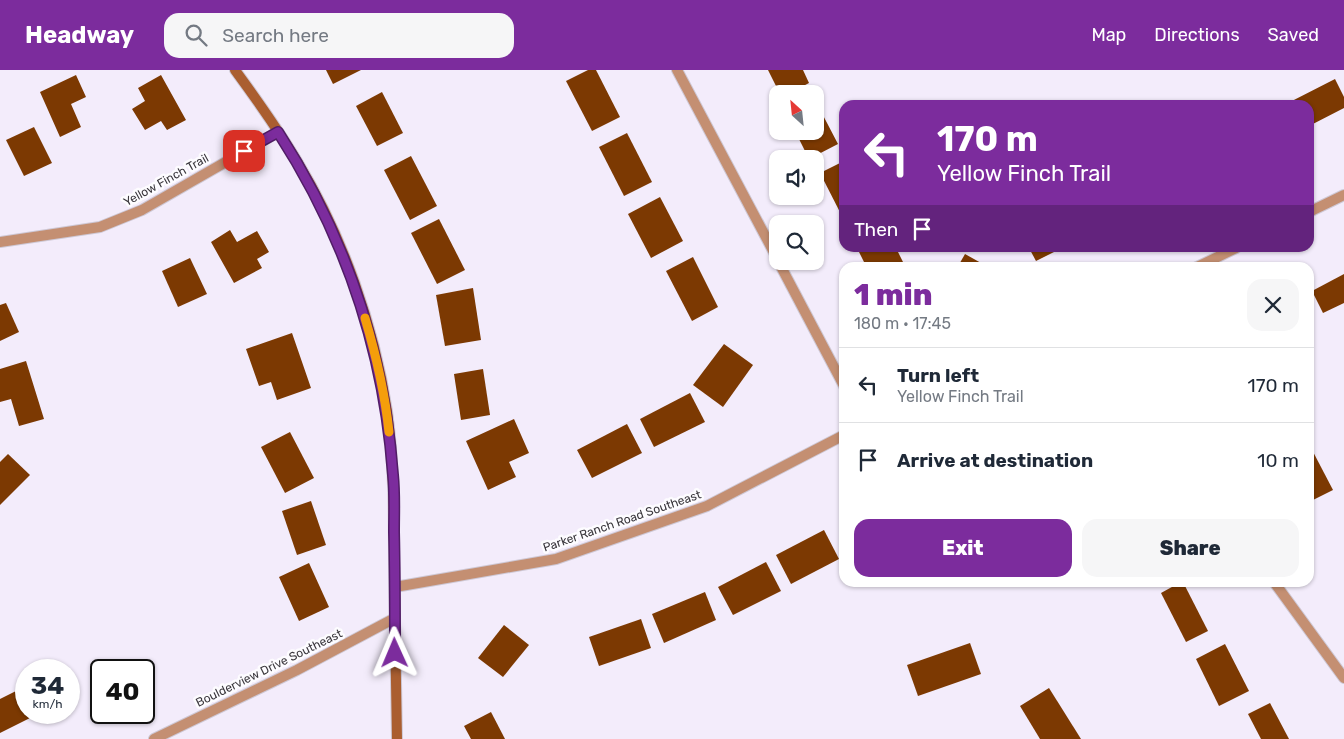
<!DOCTYPE html>
<meta charset="utf-8">
<style>
:root{--surface:#fff;--page:#f6f6f7;--text:#1f2937;--muted:#747a83;--line:#e0e1e3;--accent:#7c2c9d}
body{margin:0;font-family:Rubik,sans-serif;background:var(--page);color:var(--text);height:100vh;display:flex;flex-direction:column;font-size:19px;white-space:nowrap}
*{box-sizing:border-box;margin:0}
p{font-size:16px;color:var(--muted)}
.icon{flex:none;width:28px;height:28px;fill:none;stroke:currentColor;stroke-width:2;stroke-linecap:round;stroke-linejoin:round}
.map{position:relative;flex:1;overflow:hidden}
.sheet{position:absolute;left:839px;top:192px;width:475px;height:325px;display:flex;flex-direction:column;background:var(--surface);border-radius:15px;box-shadow:0 1px 4px #0004}
.sheet>*{flex:none}
.top-card{position:absolute;left:839px;top:30px;width:475px;height:152px;border-radius:15px;box-shadow:0 1px 4px #0004;background:#7c2c9d;color:#fff;overflow:hidden}
.needle{width:32px;rotate:333deg}
.tools{position:absolute;left:769px;top:15px;display:grid;gap:10px}
.tools a{display:grid;place-items:center;width:55px;height:55px;border-radius:10px;background:var(--surface);box-shadow:0 1px 4px #0004;font-size:25px}
.speed{position:absolute;left:15px;top:589px;display:flex;gap:10px;font-size:25px;font-weight:700;text-align:center}
.speed>*{display:grid;place-content:center;width:65px;height:65px;border-radius:50%;background:var(--surface);box-shadow:0 1px 4px #0004;line-height:1}
.speed small{font-size:12px;font-weight:400}
.speed .limit{border:2px solid #111;border-radius:8px;background:#fff;color:#111}
.pin{position:absolute;display:grid;place-items:center;width:42px;height:42px;color:#fff;margin:-21px;border-radius:10px;box-shadow:0 2px 8px #0006}
.me{position:absolute;width:55px;margin:-28px;rotate:359deg;stroke-linejoin:round;filter:drop-shadow(0 0 4px #0008)}
.turn{display:flex;align-items:center;gap:18px;height:105px;padding:0 15px;font-size:22px}
.turn .icon{width:65px;height:65px;stroke-width:2.5}
.turn b{display:block;font-size:35px;line-height:42px}
.then{display:flex;align-items:center;height:48px;padding:0 15px;background:#0003;gap:10px;font-size:19px}
.round{display:grid;place-items:center;flex:none;width:52px;height:52px;border-radius:15px;background:var(--page)}
.summary{display:flex;align-items:center;justify-content:space-between;height:85px;padding:0 15px}
h1{font-size:30px;font-weight:800;line-height:38px;color:var(--accent)}
.button{display:flex;gap:10px;margin-top:auto;padding:10px 15px}
.button a{flex:1;height:58px;border-radius:15px;background:var(--accent);color:#fff;font-size:20px;font-weight:800;line-height:58px;text-align:center}
.button a+a{background:var(--page);color:var(--text)}
ul{padding:0;list-style:none}
li{display:flex;align-items:center;gap:15px;height:75px;padding:0 15px;border-top:1px solid var(--line)}
li div{flex:1}
li b{display:block;font-size:19px}
li em{font-style:normal}
header{display:flex;align-items:center;gap:30px;box-sizing:border-box;height:70px;padding:0 25px;background:var(--accent);color:#fff}
header strong{font-size:24px}
nav{display:flex;gap:28px;margin-inline-start:auto;font-size:18px}
.search{width:350px;height:45px;background:var(--page);display:flex;align-items:center;gap:12px;box-sizing:border-box;padding:0 18px;border-radius:15px;color:var(--muted);font-size:19px}
.map>svg:first-child{display:block}
</style>
<header>
<strong>Headway</strong>
<div class="search"><svg class="icon" aria-label="search" viewBox="0 0 24 24"><circle cx="10" cy="10" r="6"/><path d="M15 15l6 6"/></svg>Search here</div>
<nav><a>Map</a><a>Directions</a><a>Saved</a></nav>
</header>
<div class="map">
<svg width="1344" height="669" viewBox="0 0 1344 669">
<rect width="100%" height="100%" fill="#f3ecfb"/>
<!-- building -->
<g fill="#7c3902">
<path d="M326,0H361L333,14Z"/>
<path d="M588,0H596L620,47L592,61L566,11Z"/>
<path d="M768,0H803L809,13L788,24H780Z"/>
<path d="M76,5L86,27L71,34L81,57L60,67L40,22Z"/>
<path d="M161,5L186,50L167,60L161,51L145,60L132,39L145,31L138,18Z"/>
<path d="M1335,9L1344,27V38L1309,56V35H1288V33Z"/>
<path d="M382,22L403,63L377,76L356,36Z"/>
<path d="M815,30L838,74L809,89L795,61H815Z"/>
<path d="M34,57L52,93L24,106L6,70Z"/>
<path d="M627,63L652,112L624,126L599,77Z"/>
<path d="M411,86L437,136L410,150L384,100Z"/>
<path d="M844,91V150L820,103Z"/>
<path d="M660,127L683,171L651,188L628,144Z"/>
<path d="M439,149L465,200L437,214L411,163Z"/>
<path d="M230,160L237,172L257,161L269,182L257,189L262,198L234,213L211,172Z"/>
<path d="M857,178H896L906,198H867Z"/>
<path d="M1029,178H1062L1036,191Z"/>
<path d="M965,184L990,198H957Z"/>
<path d="M693,187L718,237L692,251L666,201Z"/>
<path d="M190,188L207,224L178,237L162,201Z"/>
<path d="M1344,204V233L1323,243L1312,221Z"/>
<path d="M473,218L481,270L445,276L436,225Z"/>
<path d="M6,233L19,262L0,271V235Z"/>
<path d="M292,263L311,318L277,330L271,312L259,316L246,279Z"/>
<path d="M724,274L753,295L723,337L693,315Z"/>
<path d="M26,291L44,349L19,356L11,329L0,332V299Z"/>
<path d="M483,299L490,345L461,350L454,304Z"/>
<path d="M690,323L705,352L654,377L640,349Z"/>
<path d="M514,349L529,383L509,392L516,407L488,420L466,371Z"/>
<path d="M627,354L642,383L592,408L577,380Z"/>
<path d="M290,362L314,408L285,423L261,377Z"/>
<path d="M1310,376L1333,420L1309,432V377Z"/>
<path d="M8,384L30,405L0,435V392Z"/>
<path d="M311,431L326,475L297,485L282,441Z"/>
<path d="M824,460L839,489L791,514L776,485Z"/>
<path d="M766,492L781,521L733,545L718,517Z"/>
<path d="M309,493L329,537L299,551L279,507Z"/>
<path d="M1181,512H1183L1208,561L1186,572L1161,523Z"/>
<path d="M705,522L716,550L664,573L652,544Z"/>
<path d="M641,549L651,578L599,596L589,567Z"/>
<path d="M504,555L529,575L503,607L478,588Z"/>
<path d="M970,573L981,604L918,626L907,595Z"/>
<path d="M1225,574L1249,621L1219,636L1196,589Z"/>
<path d="M1049,618L1081,669H1040L1020,636Z"/>
<path d="M16,621L30,648L0,663V629Z"/>
<path d="M1270,633L1289,669H1261L1248,644Z"/>
<path d="M491,642L505,669H471L464,656Z"/>
</g>
<g fill="none" stroke-linecap="round" stroke-linejoin="round">
<!-- street casing -->
<g stroke="#cec8d5" stroke-width="12">
<g id="street">
<path d="M677,0L778,190"/>
<path d="M1309,142L1344,125"/>
<path d="M0,172L100,157L142,140L278,62"/>
<path d="M778,191L844,316"/>
<path d="M1195,198L1236,178"/>
<path d="M1274,512L1344,608"/>
<path d="M395,517L556,489L707,436L844,365"/>
<path d="M154,669L297,600L395,548"/>
</g>
</g>
<!-- secondary casing -->
<g stroke="#cec8d5" stroke-width="12">
<path id="secondary" d="M235,0C257,30 279,61 298,93C343,167 374,256 387,341C394,392 394,444 394,495C395,553 396,611 397,669"/>
</g>
<!-- street -->
<use href="#street" stroke="#c48f72" stroke-width="10"/>
<!-- secondary -->
<use href="#secondary" stroke="#aa5e30" stroke-width="10"/>
</g>
<g fill="none" stroke-linecap="round" stroke-linejoin="round">
<!-- route casing -->
<g stroke="#511d66" stroke-width="12">
<path id="route" d="M244,81L278,62C346,167 384,281 393,405C395,424 394,443 394,462C395,502 395,543 395,583"/>
</g>
<!-- route -->
<use href="#route" stroke="#7c2c9d" stroke-width="9"/>
<!-- slow -->
<path stroke="#f59e0b" stroke-width="9" d="M365,248C376,285 385,324 389,362"/>
</g>
<g text-anchor="middle" dominant-baseline="central" stroke-width="5" stroke-linejoin="round" paint-order="stroke">
<!-- street labels -->
<g font-size="12" fill="#39363c" stroke="#fdfcff">
<text transform="translate(166 110) rotate(-29)">Yellow Finch Trail</text>
<text transform="translate(622 451) rotate(-19)">Parker Ranch Road Southeast</text>
<text transform="translate(269 598) rotate(-26)">Boulderview Drive Southeast</text>
</g>
</g>
</svg>
<div class="tools">
<a><svg class="needle" viewBox="-14 -14 28 28"><path d="M0-13l5 13h-10z" fill="#e53935"/><path d="M0 13l5-13h-10z" fill="#747a83"/></svg></a>
<a><svg class="icon" aria-label="sound" viewBox="0 0 24 24"><path d="M4 9h4l5-4v14l-5-4H4zM17 9q2 3 0 6"/></svg></a>
<a><svg class="icon" aria-label="search" viewBox="0 0 24 24"><circle cx="10" cy="10" r="6"/><path d="M15 15l6 6"/></svg></a>
</div>
<div class="speed"><div>34<small>km/h</small></div><div class="limit">40</div></div>
<div class="pin" style="left:244px;top:81px;background:#d93025"><svg class="icon" aria-label="arrive" viewBox="0 0 24 24"><path d="M6 21V4h12l-3 4 3 4H6"/></svg></div>
<svg class="me" style="left:395px;top:583px" viewBox="-20 -20 40 40"><path d="M0-17L14 15 0 8-14 15z" fill="#7c2c9d" stroke="#fff" stroke-width="4"/></svg>
<div class="top-card">
<div class="turn"><svg class="icon" aria-label="left" viewBox="0 0 24 24"><path d="M17 20v-9H6M10 6l-5 5 5 5"/></svg><div><b>170 m</b>Yellow Finch Trail</div></div>
<div class="then">Then<svg class="icon" aria-label="arrive" viewBox="0 0 24 24"><path d="M6 21V4h12l-3 4 3 4H6"/></svg></div>
</div>
<section class="sheet">
<div class="summary"><div><h1>1 min</h1><p>180 m · 17:45</p></div><a class="round"><svg class="icon" aria-label="close" viewBox="0 0 24 24"><path d="M6 6l12 12M18 6L6 18"/></svg></a></div>
<ul>
<li><svg class="icon" aria-label="left" viewBox="0 0 24 24"><path d="M17 20v-9H6M10 6l-5 5 5 5"/></svg><div><b>Turn left</b><p>Yellow Finch Trail</p></div><em>170 m</em></li>
<li><svg class="icon" aria-label="arrive" viewBox="0 0 24 24"><path d="M6 21V4h12l-3 4 3 4H6"/></svg><div><b>Arrive at destination</b></div><em>10 m</em></li>
</ul>
<div class="button"><a>Exit</a><a>Share</a></div>
</section>
</div>
